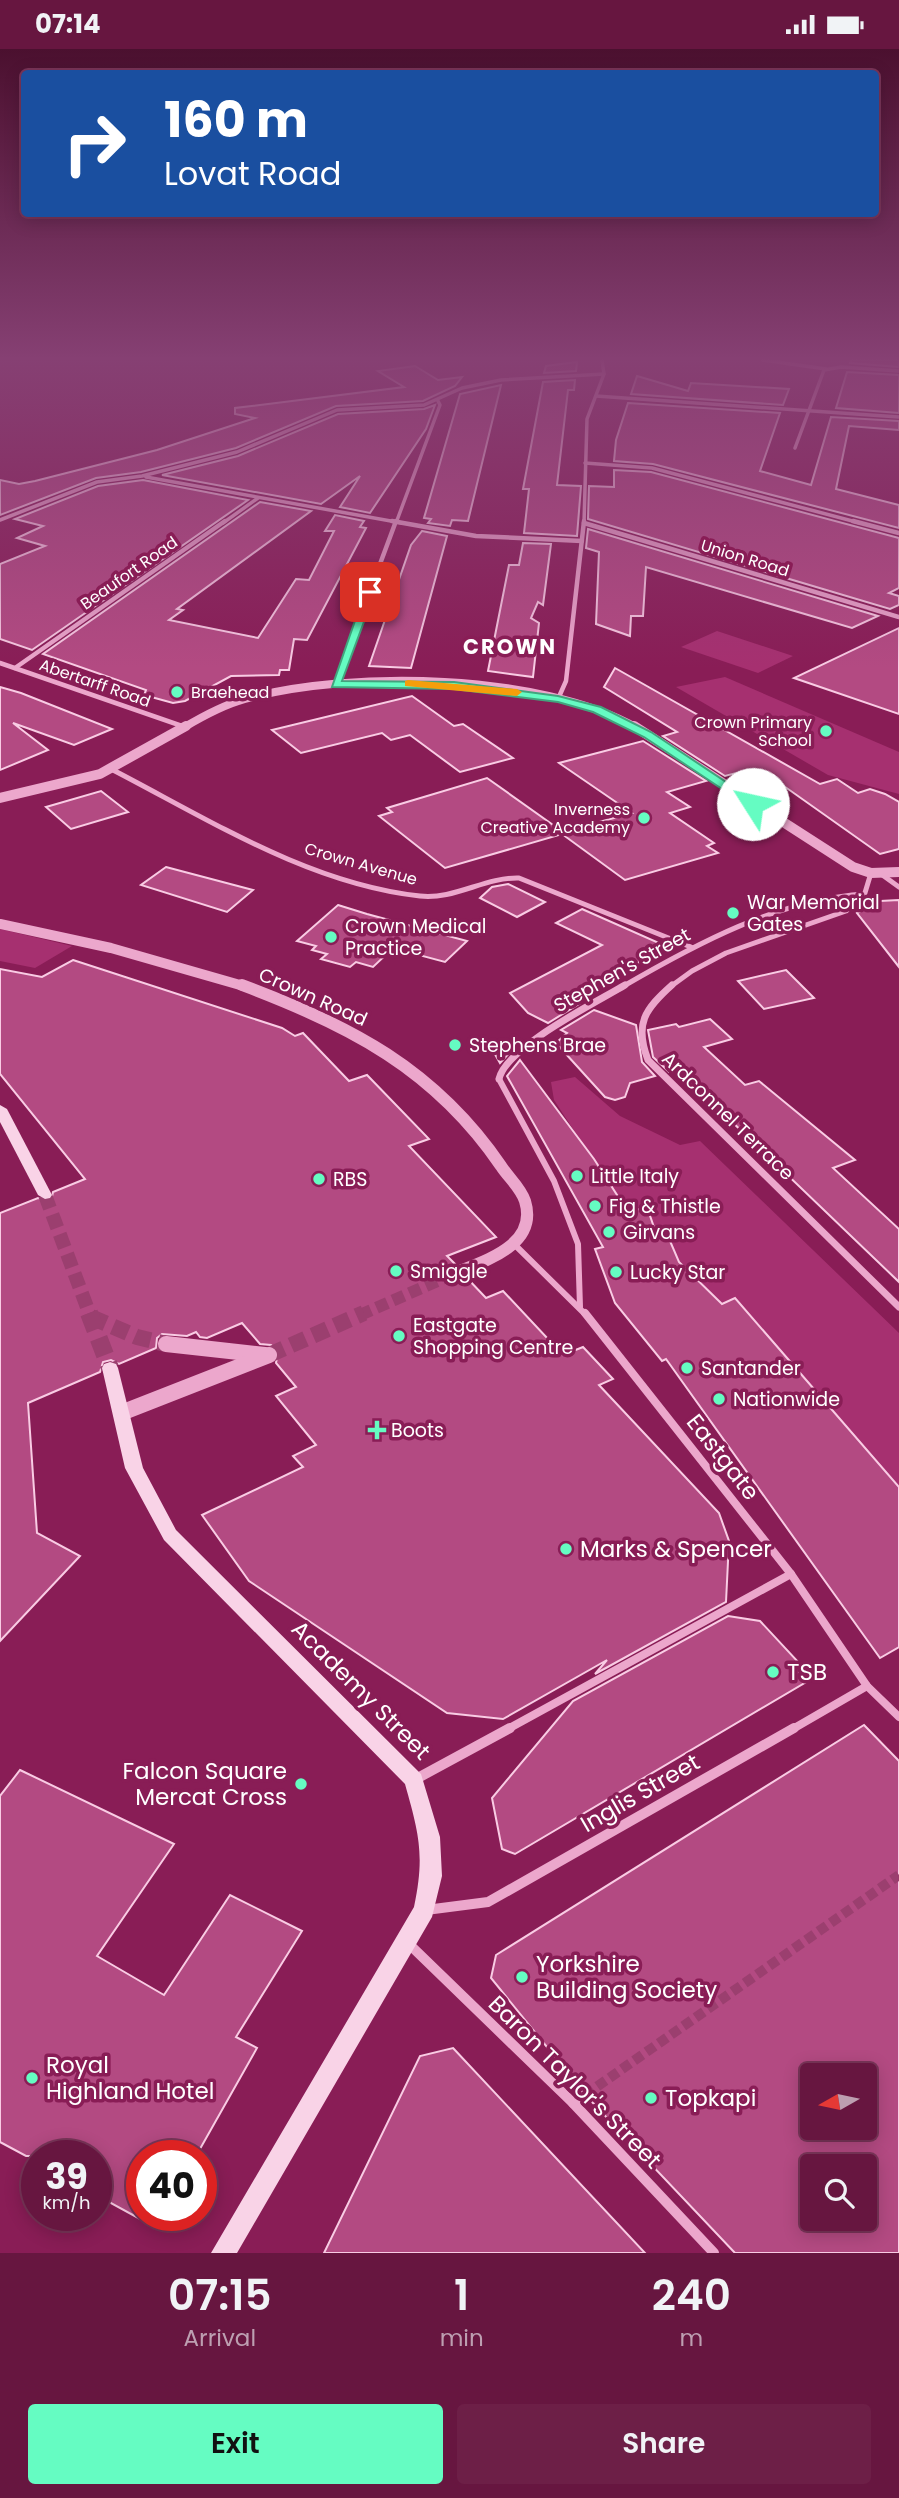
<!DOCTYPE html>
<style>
:root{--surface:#671640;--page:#6d1f47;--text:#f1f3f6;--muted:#bd9fb1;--line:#7a3559;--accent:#65fcc2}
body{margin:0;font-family:Poppins,sans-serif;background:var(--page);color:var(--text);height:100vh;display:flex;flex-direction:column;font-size:26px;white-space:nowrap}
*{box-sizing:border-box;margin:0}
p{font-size:23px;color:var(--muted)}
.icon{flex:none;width:38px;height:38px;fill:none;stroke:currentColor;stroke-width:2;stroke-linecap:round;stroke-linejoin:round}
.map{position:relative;height:2204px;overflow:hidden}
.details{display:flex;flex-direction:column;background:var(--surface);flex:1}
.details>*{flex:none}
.hud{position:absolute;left:21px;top:21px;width:858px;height:147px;border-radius:7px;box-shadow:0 4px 18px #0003,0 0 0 2px var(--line);background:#1a4fa0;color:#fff;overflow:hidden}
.needle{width:46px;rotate:261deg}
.tools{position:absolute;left:800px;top:2014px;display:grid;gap:14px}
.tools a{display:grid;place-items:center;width:77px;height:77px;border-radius:7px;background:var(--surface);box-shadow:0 4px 18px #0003,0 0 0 2px var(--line);font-size:35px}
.speed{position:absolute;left:21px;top:2091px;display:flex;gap:14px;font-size:35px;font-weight:700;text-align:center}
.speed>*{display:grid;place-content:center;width:91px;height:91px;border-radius:50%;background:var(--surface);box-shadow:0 4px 18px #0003,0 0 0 2px var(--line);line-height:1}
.speed small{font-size:18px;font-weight:400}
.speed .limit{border:10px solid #d22;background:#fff;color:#111}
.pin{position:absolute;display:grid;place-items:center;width:60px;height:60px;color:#fff;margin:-30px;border-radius:14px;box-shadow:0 4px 10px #0006}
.me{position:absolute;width:77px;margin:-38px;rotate:305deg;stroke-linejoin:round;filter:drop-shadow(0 0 5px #0008)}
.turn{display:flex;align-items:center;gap:24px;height:147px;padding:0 28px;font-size:32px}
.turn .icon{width:91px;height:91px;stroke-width:2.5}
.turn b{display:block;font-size:49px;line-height:60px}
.eta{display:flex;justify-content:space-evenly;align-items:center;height:119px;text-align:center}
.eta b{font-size:42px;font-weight:600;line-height:49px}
.cta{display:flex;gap:14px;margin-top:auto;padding:14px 28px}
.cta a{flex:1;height:80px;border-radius:7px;background:var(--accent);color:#111;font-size:28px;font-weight:600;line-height:80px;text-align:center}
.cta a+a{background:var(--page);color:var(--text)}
.status{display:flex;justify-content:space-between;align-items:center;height:49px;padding:0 35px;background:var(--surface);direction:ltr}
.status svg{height:19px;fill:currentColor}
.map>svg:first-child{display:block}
</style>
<div class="status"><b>07:14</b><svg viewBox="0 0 49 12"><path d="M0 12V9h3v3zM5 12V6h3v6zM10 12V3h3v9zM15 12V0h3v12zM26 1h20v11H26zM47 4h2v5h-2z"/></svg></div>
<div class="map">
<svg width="899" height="2204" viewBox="0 0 899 2204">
<rect width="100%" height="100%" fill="#891d56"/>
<!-- green -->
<g fill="#a63070">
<path d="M717,582L793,607L758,624L681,598Z"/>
<path d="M725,628L899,703V745L828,726L676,638Z"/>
<path d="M0,880L72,897L35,919L0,912Z"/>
<path d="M575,1028L620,1067L680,1096L700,1092L899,1284V1438L679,1213L668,1186L657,1187L647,1158L628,1164L554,1051L551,1033Z"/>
</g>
<!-- building -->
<g fill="#b34a82" stroke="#f9cce4" stroke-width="2" fill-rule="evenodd">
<path d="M851,311H899V318L850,314Z"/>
<path d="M577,313L576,322L544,324L546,317Z"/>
<path d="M415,317L438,331L462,328L455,337L423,352L336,357L236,399L141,423L96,429L0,466V431L19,435L35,432L157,401L255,369L235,365V359L404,338L378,322Z"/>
<path d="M847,323L899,326V364L836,359Z"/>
<path d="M637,327L688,342L691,334L789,340L783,356L631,345Z"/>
<path d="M575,331L574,341H568L557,436L581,437L577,487L524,484L529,440H523L543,333Z"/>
<path d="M501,336L468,472L452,471L450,477L428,474L431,470L424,469L460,345Z"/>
<path d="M628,354L780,364L760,422L811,436L831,368L899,372V381L849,377L836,440L899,456V479L653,415L614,412L616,391Z"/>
<path d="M435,356L426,380L370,464L340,458L360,427L321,455L162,426L238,407L338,365L424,360Z"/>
<path d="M614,421L651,423L899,489V539L889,544L899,547V556L890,560L588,470L589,437L614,438Z"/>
<path d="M143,431L248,451L32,601L0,590V515L45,497L17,489L43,477L15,470L98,437Z"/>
<path d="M260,453L311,462L177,560L183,561L169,571L258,589L296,530L309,531L334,482H325L335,466L364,472L360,478L366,479L307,591L294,590L289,621H280L279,626L231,627L185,652L173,654L144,646L146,641L43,605Z"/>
<path d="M588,480L878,567L852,579L646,518L643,567H631L630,587L596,575L599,503L586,499Z"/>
<path d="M422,482L447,487L411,619L369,617L411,496Z"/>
<path d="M523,494L551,495L543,556L538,553L531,569L539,574L533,628L488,622L509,516H519Z"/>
<path d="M899,579V665L794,629Z"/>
<path d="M615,619L820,735L837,730L858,744L870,740L885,745L899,753V800L880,805L781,735L766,740L740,723L725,727L663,687L677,683L604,638Z"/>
<path d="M0,638L21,644L112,680L74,696L13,674L48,701L0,721Z"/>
<path d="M412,647L454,677L463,675L513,709L460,723L410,686L391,691L382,684L301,704L272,681Z"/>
<path d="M643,692L706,732L667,743L690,758L670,764L714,794L707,797L718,804L625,831L562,785L445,819L379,767L392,763L387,759L487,729L563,783L632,764L559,714Z"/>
<path d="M101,742L128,763L71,780L46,758Z"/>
<path d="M166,818L181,822L253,841L227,863L141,836Z"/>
<path d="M508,835L545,853L517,868L480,849L492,838Z"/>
<path d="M899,851V918L857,864L880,852Z"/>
<path d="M338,856L367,865L467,892L445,913L393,899L373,918L356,913L350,918L321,910L327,905L312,901L316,897L297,892Z"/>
<path d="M582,860L668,898L568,951L579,955L548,974L528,964L510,944L602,896L556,874Z"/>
<path d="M73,911L282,979L295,987L303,984L349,1032L367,1026L429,1090L409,1097L496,1188L447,1207L455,1215L451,1221L454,1228L467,1229L486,1249L503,1242L563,1306L583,1298L613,1330L599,1336L719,1464L729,1492L726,1553L595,1625L607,1611L503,1670L447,1664L249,1532L202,1466L303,1418L293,1407L316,1396L276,1347L296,1338L276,1314L278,1302L271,1296L260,1295L242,1274L207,1289L200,1288L196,1283L187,1287L162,1285L157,1289L156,1299L119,1315L111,1311L103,1313L100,1323L28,1354L37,1484L80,1507L0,1592V1164L38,1149L51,1152L53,1143L85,1130L0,1025V920L42,928Z"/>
<path d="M786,921L814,949L764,960L738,932Z"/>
<path d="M594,961L636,976L642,1013L655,1027L630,1034L625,1048L615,1051L605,1048L556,994L567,984L561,981Z"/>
<path d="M710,970L732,990L704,998L745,1036L759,1032L855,1111L833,1119L899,1180V1233L678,1021L669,1023L653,1008L648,981L676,975L679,978Z"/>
<path d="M505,991L512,1001L500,1014L492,1000Z"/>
<path d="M520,1011L594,1110L628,1163L647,1158L657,1187L667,1185L679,1213L722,1255L735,1249L899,1438V1598L880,1609L666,1310L662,1312L615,1254L595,1200L603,1198L507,1027Z"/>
<path d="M728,1567L760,1572L813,1629L515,1805L502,1800L492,1749L573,1652Z"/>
<path d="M864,1676L899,1712V2204H735L590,2051L591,2041L581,2040L491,1929L496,1906ZM812,2026H864V2079H812ZM812,2118H864V2170H812Z"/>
<path d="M20,1721L174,1795L97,1907L164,1946L230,1846L302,1882L236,1988L257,1999L196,2107H142V2171L96,2146V2107H26L0,2093V1747Z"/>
<path d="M453,1999L645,2204H324L420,2007Z"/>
</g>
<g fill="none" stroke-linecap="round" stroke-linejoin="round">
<!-- pedestrian-tunnel -->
<path stroke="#9b3f6f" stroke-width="10" stroke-dasharray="10 5" stroke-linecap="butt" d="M585,2046L899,1826"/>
<!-- tertiary-tunnel-far1 -->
<path stroke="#9b3f6f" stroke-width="12" stroke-dasharray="12 6" stroke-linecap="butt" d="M360,1266L460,1222"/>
<!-- tertiary-tunnel -->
<g stroke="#9b3f6f" stroke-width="16" stroke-dasharray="16 8" stroke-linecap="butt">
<path d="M91,1268L137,1288L166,1295"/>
<path d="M269,1306L364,1264"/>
</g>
<!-- secondary-tunnel-far1 -->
<path stroke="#9b3f6f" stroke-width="14" stroke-dasharray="14 7" stroke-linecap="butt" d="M45,1146L90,1266"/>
<!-- secondary-tunnel -->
<path stroke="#9b3f6f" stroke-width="18" stroke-dasharray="18 9" stroke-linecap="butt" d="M89,1264L110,1319"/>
<!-- pedestrian-far2 -->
<g stroke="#eca7cc" stroke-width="6">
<path d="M499,1030L554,1132L578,1195L580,1258"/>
<path d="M516,1197L586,1266"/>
</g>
<!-- pedestrian-far1 -->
<g stroke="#eca7cc" stroke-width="8">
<path d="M585,1264L791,1525L867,1637L899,1668"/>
<path d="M506,1681L791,1525"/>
<path d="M791,1681L867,1637"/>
</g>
<!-- pedestrian -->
<g stroke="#eca7cc" stroke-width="10">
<path d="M416,1730L510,1679"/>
<path d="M426,1861L488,1853L794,1679"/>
<path d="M410,1896L573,2054L714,2204"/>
<path d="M573,2054L585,2046"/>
</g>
<!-- minor-far3 -->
<g stroke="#eca7cc" stroke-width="3.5">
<path d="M763,311L826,320"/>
<path d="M596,347L899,368"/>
<path d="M795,399L824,321L841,318L899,322"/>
<path d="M585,414L652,419L860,474"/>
<path d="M146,428L402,474"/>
<path d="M0,471L97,433L142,427L237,403L337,361L424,356L462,339L501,331L604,325"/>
<path d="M223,474L258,449"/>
<path d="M396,474L440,356L438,352"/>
<path d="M584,474L587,370L604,325L602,311"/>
</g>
<!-- minor-far2 -->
<g stroke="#eca7cc" stroke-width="4.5">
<path d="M392,472L476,487L582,492"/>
<path d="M853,472L899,484"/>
<path d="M584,474L899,568"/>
<path d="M0,614L182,677"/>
<path d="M15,619L225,472"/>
<path d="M335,636L396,472"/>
<path d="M558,650L566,632L584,472"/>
</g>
<!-- minor-far1 -->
<g stroke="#eca7cc" stroke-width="5">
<path d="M111,720C208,770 309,835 420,847C454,851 485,828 519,829L691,898"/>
<path d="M881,825L899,838"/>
<path d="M622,938C696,895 777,851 864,845"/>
<path d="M670,938L692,922L726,904L846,862L864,847L871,824"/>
</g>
<!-- minor -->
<g stroke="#eca7cc" stroke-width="7">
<path d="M672,936C645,960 634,975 648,1011L899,1258"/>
<path d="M499,1030C506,998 595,954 625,936"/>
</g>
<!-- tertiary-far3 -->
<path stroke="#eca7cc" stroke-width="8" d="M183,679C203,667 223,656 245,650C351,621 540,624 637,679"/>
<!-- tertiary-far2 -->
<g stroke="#eca7cc" stroke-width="10">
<path d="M634,677L853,818L871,824L899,823"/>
<path d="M0,749L100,725L186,677"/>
<path d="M0,875L111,899L247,938"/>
</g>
<!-- tertiary-far1 -->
<path stroke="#eca7cc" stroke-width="12" d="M242,936C349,976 435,1020 501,1117C508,1128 521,1139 525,1152C538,1194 490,1210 460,1222"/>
<!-- tertiary -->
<g stroke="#eca7cc" stroke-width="16">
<path d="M166,1295L265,1306"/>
<path d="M121,1364L269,1306"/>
</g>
<!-- secondary -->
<g fill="#f9d3e7" fill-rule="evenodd">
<path d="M0,1056L7,1060L52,1146L50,1149L45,1150L38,1146L0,1073Z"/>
<path d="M110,1313L116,1315L118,1319L143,1419L176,1481L421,1725L440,1788L442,1827L432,1868L237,2204H211L414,1858C425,1806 419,1785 405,1735L164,1491L125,1419L102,1319L104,1315Z"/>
</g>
</g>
<!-- sky -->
<linearGradient id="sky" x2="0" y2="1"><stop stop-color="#4b102f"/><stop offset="0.5" stop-color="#864073"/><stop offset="1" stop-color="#864073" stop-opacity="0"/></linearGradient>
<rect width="899" height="619" fill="url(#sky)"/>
<!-- route -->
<path fill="#65fcc2" stroke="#42a47e" stroke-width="2" d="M370,540L375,543L342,632L454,633L558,647L601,658L651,683L759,755L749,758L644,688L593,663L558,653L454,640L332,638L365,543Z"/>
<!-- slow -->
<path fill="#f59e0b" d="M408,631L517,640L522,643L517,647L405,637V632Z"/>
<!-- markers -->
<g fill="#65fcc2" stroke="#891d56" stroke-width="2.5">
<circle cx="177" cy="643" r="7"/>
<circle cx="826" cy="682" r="7"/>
<circle cx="644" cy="769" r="7"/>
<circle cx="733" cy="864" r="7"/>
<circle cx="331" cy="888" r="7"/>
<circle cx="455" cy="996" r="7"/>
<circle cx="577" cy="1127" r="7"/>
<circle cx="319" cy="1130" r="7"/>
<circle cx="595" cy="1157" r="7"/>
<circle cx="609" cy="1183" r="7"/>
<circle cx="396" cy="1222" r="7"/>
<circle cx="616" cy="1223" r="7"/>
<circle cx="399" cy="1287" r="7"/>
<circle cx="687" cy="1319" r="7"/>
<circle cx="719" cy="1350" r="7"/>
<path d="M373.5 1370.5h7v7h7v7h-7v7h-7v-7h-7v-7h7z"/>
<circle cx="566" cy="1500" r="7"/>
<circle cx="773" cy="1623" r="7"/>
<circle cx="301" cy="1735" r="7"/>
<circle cx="522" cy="1928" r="7"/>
<circle cx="32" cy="2029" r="7"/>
<circle cx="651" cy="2049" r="7"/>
</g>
<g text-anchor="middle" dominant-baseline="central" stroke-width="7" stroke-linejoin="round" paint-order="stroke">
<!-- far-street labels -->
<g font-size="16" fill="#fff" stroke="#891d56">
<text transform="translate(745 509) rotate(17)">Union Road</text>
<text transform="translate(129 524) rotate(-35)">Beaufort Road</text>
<text transform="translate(95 634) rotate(19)">Abertarff Road</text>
<text transform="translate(361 815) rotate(16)">Crown Avenue</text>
</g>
<!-- far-poi labels -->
<g font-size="16" fill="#fff" stroke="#891d56" text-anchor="end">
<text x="191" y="643" text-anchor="start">Braehead</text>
<text x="812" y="673">Crown Primary<tspan x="812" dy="18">School</tspan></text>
<text x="630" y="760">Inverness<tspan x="630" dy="18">Creative Academy</tspan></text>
</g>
<!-- poi labels -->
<g font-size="19" fill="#fff" stroke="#891d56" text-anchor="start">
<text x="747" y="853">War Memorial<tspan x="747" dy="22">Gates</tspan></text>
<text x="345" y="877">Crown Medical<tspan x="345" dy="22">Practice</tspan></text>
<text x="469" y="996">Stephens Brae</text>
<text x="591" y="1127">Little Italy</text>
<text x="333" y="1130">RBS</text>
<text x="609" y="1157">Fig &amp; Thistle</text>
<text x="623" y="1183">Girvans</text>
<text x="410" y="1222">Smiggle</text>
<text x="630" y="1223">Lucky Star</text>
<text x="413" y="1276">Eastgate<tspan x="413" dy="22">Shopping Centre</tspan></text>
<text x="701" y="1319">Santander</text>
<text x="733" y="1350">Nationwide</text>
<text x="391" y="1381">Boots</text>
</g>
<!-- street labels -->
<g font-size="19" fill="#fff" stroke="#891d56">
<text transform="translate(622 921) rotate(-29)">Stephen's Street</text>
<text transform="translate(313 948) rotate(24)">Crown Road</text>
<text transform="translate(728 1067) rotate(44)">Ardconnel Terrace</text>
</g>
<!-- far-district labels -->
<g font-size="21" font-weight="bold" letter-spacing="2" fill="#fff" stroke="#891d56">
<text x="510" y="597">CROWN</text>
</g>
<!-- near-street labels -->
<g font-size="23" fill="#fff" stroke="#891d56">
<text transform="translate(723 1408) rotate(52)">Eastgate</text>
<text transform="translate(361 1641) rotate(45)">Academy Street</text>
<text transform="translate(640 1744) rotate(-30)">Inglis Street</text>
<text transform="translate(575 2033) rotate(45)">Baron Taylor's Street</text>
</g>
<!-- near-poi labels -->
<g font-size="23" fill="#fff" stroke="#891d56" text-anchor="start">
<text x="580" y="1500">Marks &amp; Spencer</text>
<text x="787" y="1623">TSB</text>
<text x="287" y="1722" text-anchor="end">Falcon Square<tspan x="287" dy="26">Mercat Cross</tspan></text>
<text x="536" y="1915">Yorkshire<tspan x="536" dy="26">Building Society</tspan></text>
<text x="46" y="2016">Royal<tspan x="46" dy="26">Highland Hotel</tspan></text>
<text x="665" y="2049">Topkapi</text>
</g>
</g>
</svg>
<div class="tools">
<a><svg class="needle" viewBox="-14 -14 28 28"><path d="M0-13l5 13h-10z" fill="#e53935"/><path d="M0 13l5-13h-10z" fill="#bd9fb1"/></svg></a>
<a><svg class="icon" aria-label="search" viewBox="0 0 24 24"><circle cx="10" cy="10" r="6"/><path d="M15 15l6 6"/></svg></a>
</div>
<div class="speed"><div>39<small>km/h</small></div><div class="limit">40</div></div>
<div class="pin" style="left:370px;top:543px;background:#d93025"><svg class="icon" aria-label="arrive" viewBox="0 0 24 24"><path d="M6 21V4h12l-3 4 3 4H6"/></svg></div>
<svg class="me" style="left:753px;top:755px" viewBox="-20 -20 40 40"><circle r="19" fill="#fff"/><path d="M0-13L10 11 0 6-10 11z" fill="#65fcc2"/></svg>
<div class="hud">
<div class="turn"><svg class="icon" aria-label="right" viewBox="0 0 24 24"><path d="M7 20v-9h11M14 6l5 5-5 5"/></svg><div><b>160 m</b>Lovat Road</div></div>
</div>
</div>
<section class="details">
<div class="eta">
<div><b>07:15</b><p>Arrival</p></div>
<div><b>1</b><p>min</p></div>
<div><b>240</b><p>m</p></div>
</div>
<div class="cta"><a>Exit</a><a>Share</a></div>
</section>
